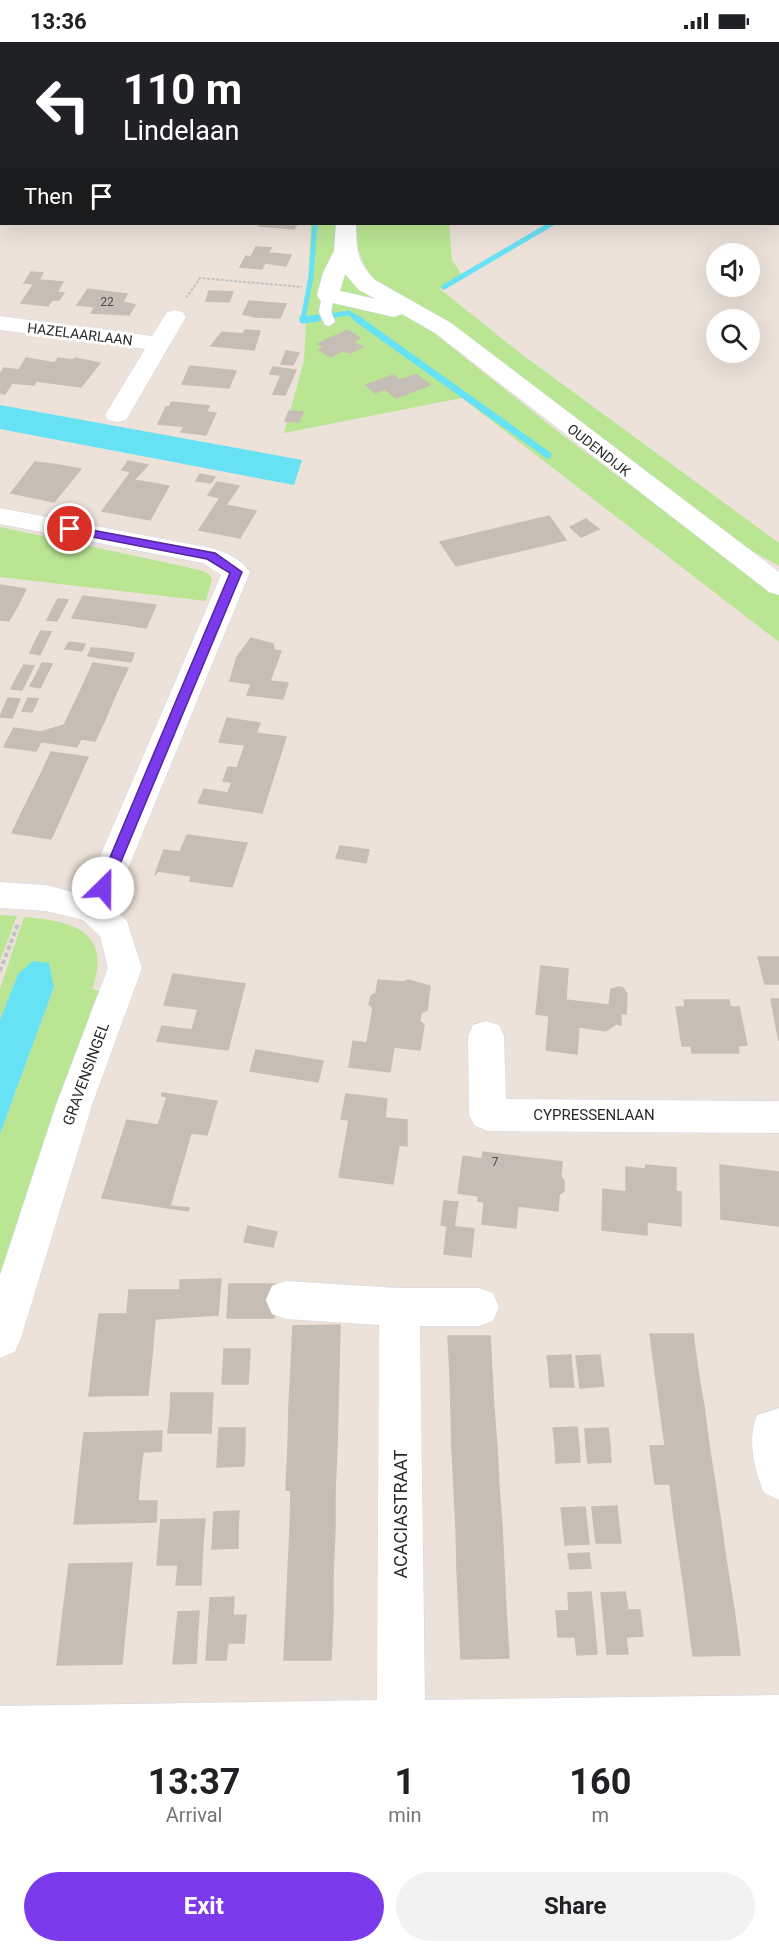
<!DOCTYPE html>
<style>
:root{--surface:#fff;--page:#f2f2f2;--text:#202124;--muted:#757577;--accent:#7c3aed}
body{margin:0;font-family:Roboto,sans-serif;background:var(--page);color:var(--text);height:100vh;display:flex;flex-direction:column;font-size:22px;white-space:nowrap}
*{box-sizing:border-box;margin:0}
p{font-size:20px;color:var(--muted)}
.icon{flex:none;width:33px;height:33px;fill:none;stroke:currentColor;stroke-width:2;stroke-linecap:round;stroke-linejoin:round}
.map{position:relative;height:1701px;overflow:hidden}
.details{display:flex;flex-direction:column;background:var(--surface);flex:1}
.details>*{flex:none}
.top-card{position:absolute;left:0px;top:0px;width:780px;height:183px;box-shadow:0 6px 24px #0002;background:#202124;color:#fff;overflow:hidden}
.tools{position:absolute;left:706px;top:201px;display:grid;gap:12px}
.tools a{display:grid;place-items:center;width:54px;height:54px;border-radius:50%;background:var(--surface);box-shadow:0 6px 24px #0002;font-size:30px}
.pin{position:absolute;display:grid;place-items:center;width:51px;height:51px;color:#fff;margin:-26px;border:3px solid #fff;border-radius:50%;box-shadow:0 2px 6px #0007}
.me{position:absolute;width:66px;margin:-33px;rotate:23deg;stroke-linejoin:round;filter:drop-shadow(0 0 4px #0008)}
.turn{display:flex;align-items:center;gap:21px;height:126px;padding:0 24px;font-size:27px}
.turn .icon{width:78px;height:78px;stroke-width:2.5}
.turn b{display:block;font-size:42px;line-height:51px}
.then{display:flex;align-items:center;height:57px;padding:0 24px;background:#0003;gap:12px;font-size:22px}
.eta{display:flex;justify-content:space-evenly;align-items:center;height:102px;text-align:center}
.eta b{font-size:36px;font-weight:700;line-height:42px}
.action{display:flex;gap:12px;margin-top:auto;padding:12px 24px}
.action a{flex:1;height:69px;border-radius:36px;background:var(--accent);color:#fff;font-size:24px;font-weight:700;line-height:69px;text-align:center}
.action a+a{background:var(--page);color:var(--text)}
.status{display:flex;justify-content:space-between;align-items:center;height:42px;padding:0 30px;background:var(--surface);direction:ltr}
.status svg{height:16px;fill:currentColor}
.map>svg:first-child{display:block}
</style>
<div class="status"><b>13:36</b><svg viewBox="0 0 49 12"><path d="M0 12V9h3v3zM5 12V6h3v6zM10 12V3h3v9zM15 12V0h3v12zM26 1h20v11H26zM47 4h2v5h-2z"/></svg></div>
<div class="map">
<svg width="779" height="1701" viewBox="0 0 779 1701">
<rect width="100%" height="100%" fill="#ece2da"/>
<!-- green -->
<g fill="#bae694">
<path d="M0,0H159L162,1L2,2L1,81Z"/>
<path d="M311,182H342L341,217L561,392L779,553V600L462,356L284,391L304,319Z"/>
<path d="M356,182H449L452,218L462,233L440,247L520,311L779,501V524L719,490L380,244C360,221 357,211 356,182Z"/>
<path d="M0,485L196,527L208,531L212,537L206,559L0,535Z"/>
<path d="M0,873L17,874L0,918Z"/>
<path d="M24,875C71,879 113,888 92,947L100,949L98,957H95L0,1237V1092L54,945L18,932L0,978V947Z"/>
</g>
<!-- water -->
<g fill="#67e1f4">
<path d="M0,363L302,418L294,443L0,387Z"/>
<path d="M33,919L49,921L54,945L0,1092V978L18,932Z"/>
</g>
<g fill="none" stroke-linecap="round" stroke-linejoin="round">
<!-- stream-far1 -->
<g stroke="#67e1f4" stroke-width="5">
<path d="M409,2L412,0"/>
<path d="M444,245L551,182"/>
<path d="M303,277L311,235L315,182"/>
<path d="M308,277L349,271L358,277"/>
</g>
<!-- stream -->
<g stroke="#67e1f4" stroke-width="7">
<path d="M303,276V278L318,276"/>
<path d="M356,276L548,413"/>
</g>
</g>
<!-- building -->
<g fill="#c4beb6" stroke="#c8beb4" stroke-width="1.5">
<path d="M260,182H297L294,187L259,184Z"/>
<path d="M256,205L271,206L268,211L291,213L286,224L265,221L262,227L240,225L246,214L251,215Z"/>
<path d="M31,230L43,231L39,238L63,240L57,250L64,251L59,258H52L48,264L21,261L34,242L24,241Z"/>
<path d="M88,247L127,252L123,260L135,263L129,273L91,271L95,265L77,263Z"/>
<path d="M209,249L233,250L229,260L206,259Z"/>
<path d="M249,259L286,262L280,276L255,275L243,272Z"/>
<path d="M245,288L260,289L254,308L211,304L222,290L243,292Z"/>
<path d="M347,288L360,296L353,300L363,305L350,311L342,309L331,315L319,308L324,305L318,302Z"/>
<path d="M286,309L299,311L293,323L281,322Z"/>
<path d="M26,316L55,321L58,316L73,318L75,316L100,321L81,345L36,339L34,343L12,341L5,352L0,351V332L4,326L19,328Z"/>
<path d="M190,324L236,329L229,346L182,342Z"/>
<path d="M273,325L296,328L293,335L270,332Z"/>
<path d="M416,332L430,343L396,356L385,347L375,351L366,343L393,333L400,338Z"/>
<path d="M281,333L293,335L285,353L273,352Z"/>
<path d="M172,360L209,364L200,386L158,382L166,365H169Z"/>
<path d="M289,369L303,370L299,380L285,379Z"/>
<path d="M207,370L216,371L206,393L181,390L184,385L200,386Z"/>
<path d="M128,419L148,423L134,438L169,444L150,478L102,469L131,430L122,428Z"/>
<path d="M35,420L59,423L81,427L54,460L11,451Z"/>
<path d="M200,432L215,435L211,441L196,439Z"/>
<path d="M217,440L239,444L226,463L256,469L240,496L199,488L220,456L208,453Z"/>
<path d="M549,474L566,498L456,524L440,500Z"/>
<path d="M586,477L599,487L581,495L570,485Z"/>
<path d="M0,543L26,547L18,563L0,561Z"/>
<path d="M83,554L107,557L97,579L72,576Z"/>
<path d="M58,557L68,558L62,569L52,568Z"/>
<path d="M107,557L131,560L121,582L97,579Z"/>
<path d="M131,560L156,563L146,586L121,582Z"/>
<path d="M0,561L18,563L9,579L0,578Z"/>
<path d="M52,568L62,569L57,579L47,578Z"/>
<path d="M41,589L51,590L45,602L35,600Z"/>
<path d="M251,596L273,602L274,608L281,609L270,639L288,641L283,657L247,653L251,642L230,639L237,615Z"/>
<path d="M35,600L45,602L40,613L30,611Z"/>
<path d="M69,600L85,602L82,609L65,607Z"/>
<path d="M91,606L105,607L101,616L88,614Z"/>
<path d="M105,607L134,611L131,620L101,616Z"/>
<path d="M42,621L52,622L46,634L36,633Z"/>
<path d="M93,621L128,626L120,643L85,639Z"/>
<path d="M24,623L34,624L28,636L17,635Z"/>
<path d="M36,633L46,634L40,646L30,644Z"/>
<path d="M17,635L28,636L22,648L11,647Z"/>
<path d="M85,639L120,643L112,661L77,656Z"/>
<path d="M8,656L20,657L12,676L0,675Z"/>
<path d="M28,656L38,657L32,670L22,669Z"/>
<path d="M77,656L112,661L104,680L68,675Z"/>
<path d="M68,675L104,680L95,699L81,697L77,705L36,699L41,690L64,683Z"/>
<path d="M227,676L260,681L256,691L286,695L262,771L198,761L204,747L228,751L232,740L223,739L228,725L237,726L245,703L219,700Z"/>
<path d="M14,686L41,690L36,699L9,695Z"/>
<path d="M9,695L36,699L41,700L36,709L4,705Z"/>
<path d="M51,710L88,715L79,735L42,730Z"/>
<path d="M42,730L79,735L70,755L32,750Z"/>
<path d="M32,750L70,755L61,775L22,770Z"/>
<path d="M22,770L61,775L51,797L12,791Z"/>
<path d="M187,793L247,801L232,845L190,839L191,834L158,829L155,833L164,808L180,810Z"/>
<path d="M340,804L369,808L366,821L336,816Z"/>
<path d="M758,915H779V942H765Z"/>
<path d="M541,924L568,927L566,958L609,963L611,947L619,945L623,946L627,952L626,972L621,971V983L616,982L606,989L579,985L577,1012L546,1008L549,974L536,972Z"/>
<path d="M173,932L245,942L228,1008L157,999L162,984L192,988L198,967L164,963Z"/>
<path d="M378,938L403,940L408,938L430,944L427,968L421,971L420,979L424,983L420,1008L394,1005L390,1030L349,1025L353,999L367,1001L373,966L369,962L371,954L376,951Z"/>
<path d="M771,957H779V999Z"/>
<path d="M684,958H729L730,965H739L747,1003L738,1004L739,1011H692L691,1004H682L676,965H685Z"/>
<path d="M256,1008L323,1019L318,1040L250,1029Z"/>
<path d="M162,1051L217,1059L207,1093L191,1091L170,1164L189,1166L188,1169L102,1156L127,1078L158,1083L167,1055L162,1054Z"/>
<path d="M346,1052L387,1057L385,1076L407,1078V1104L399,1103L393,1142L339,1135L349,1078L341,1077Z"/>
<path d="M483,1110L562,1120L561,1134L564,1139V1149L559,1153L558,1169L518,1164L516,1186L482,1182L484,1160L478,1159V1154L458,1151L463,1114L482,1117Z"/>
<path d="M646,1123L676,1126V1149L681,1150V1184L647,1180V1193L602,1188L603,1147L626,1150V1125L645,1127Z"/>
<path d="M720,1123L779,1130V1184L721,1177Z"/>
<path d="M444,1159L458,1160L454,1185L441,1183Z"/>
<path d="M248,1184L277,1190L273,1205L244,1200Z"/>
<path d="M447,1184L474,1187L471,1215L444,1212Z"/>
<path d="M221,1237L218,1273L155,1277L152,1312H94L99,1272H127L129,1248H180V1238Z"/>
<path d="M229,1242H275L274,1276H227Z"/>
<path d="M340,1283L339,1324L291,1325L293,1284Z"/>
<path d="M650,1292H693L698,1329H655Z"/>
<path d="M448,1294H490L492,1331L450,1332Z"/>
<path d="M224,1307H250L249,1326L223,1327Z"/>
<path d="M94,1312H152L148,1353L89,1354Z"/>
<path d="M571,1313L572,1329L549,1330L547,1314Z"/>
<path d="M600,1313L602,1330H578L576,1314Z"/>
<path d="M339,1324L338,1363L289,1364L291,1325Z"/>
<path d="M249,1326L248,1342H222L223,1327Z"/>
<path d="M572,1329L574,1345H550L549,1330Z"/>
<path d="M655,1329H698L704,1365L660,1367Z"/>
<path d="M578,1330H602L604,1344L580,1346Z"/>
<path d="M492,1331L494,1368H451L450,1332Z"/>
<path d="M171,1351H213L212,1370L170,1371Z"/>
<path d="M338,1363L337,1405L288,1406L289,1364Z"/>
<path d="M704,1365L709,1403H665L660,1367Z"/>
<path d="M451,1368H494L497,1405L452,1406Z"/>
<path d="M212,1370L211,1391H168L170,1371Z"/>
<path d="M577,1385L579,1403H555L553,1386Z"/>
<path d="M219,1386H245V1406L218,1407Z"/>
<path d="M608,1386L610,1404H586L585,1387Z"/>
<path d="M162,1389L161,1409L143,1410L140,1434L79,1435L84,1391Z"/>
<path d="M555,1403H579L580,1420L556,1421Z"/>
<path d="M709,1403L715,1442H655L650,1404Z"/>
<path d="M586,1404H610L611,1420L588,1421Z"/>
<path d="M337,1405L335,1447L286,1448L288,1406Z"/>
<path d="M497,1405L499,1444L454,1445L452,1406Z"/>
<path d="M245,1406L244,1424L217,1425L218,1407Z"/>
<path d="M140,1434L138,1459H157L156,1480L74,1482L79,1435Z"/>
<path d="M715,1442L721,1482L675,1483L670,1443Z"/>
<path d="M499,1444L502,1484L456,1485L454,1445Z"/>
<path d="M335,1447V1488H290L291,1448H286Z"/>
<path d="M617,1464L619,1484H594L592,1465Z"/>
<path d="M585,1465L587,1483H563L561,1466Z"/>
<path d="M239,1469L238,1489H213L214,1470Z"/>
<path d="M205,1477L203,1499H159L161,1478Z"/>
<path d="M721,1482L727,1524H681L675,1483Z"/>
<path d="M563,1483H587L589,1502L565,1503Z"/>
<path d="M502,1484L504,1527L457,1528L456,1485Z"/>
<path d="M594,1484H619L621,1501H596Z"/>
<path d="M290,1488H335L333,1530H288Z"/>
<path d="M213,1489H238V1506L212,1507Z"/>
<path d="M159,1499H203L201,1543H176L178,1523H157Z"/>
<path d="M589,1511L591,1526L570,1527L568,1512Z"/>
<path d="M132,1521L127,1570L63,1571L69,1522Z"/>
<path d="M681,1524H727L734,1567L687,1568Z"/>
<path d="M504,1527L506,1569L459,1570L457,1528Z"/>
<path d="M288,1530H333V1573L286,1574Z"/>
<path d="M591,1550L593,1568L569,1569L568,1551Z"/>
<path d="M625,1550L628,1568L603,1569L601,1551Z"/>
<path d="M234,1555L233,1574H209L210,1556Z"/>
<path d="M734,1567L740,1613L693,1614L687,1568Z"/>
<path d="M593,1568L597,1612L577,1613L575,1595H558L556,1569Z"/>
<path d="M628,1568H640L643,1594L626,1595L628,1612H607L603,1569Z"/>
<path d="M199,1569L196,1621L173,1622L178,1570Z"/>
<path d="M506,1569L509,1616L461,1617L459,1570Z"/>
<path d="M127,1570L122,1622L57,1623L63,1571Z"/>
<path d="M246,1573L244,1601H228L226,1618H206L209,1574Z"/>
<path d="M333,1573L331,1618H284L286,1574Z"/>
</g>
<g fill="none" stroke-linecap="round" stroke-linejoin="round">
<!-- lane casing -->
<g stroke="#cfd6e3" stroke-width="2">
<path id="lane" d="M328,249L334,253L331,270L335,280L329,284L325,283L319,270L322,253Z"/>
</g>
<!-- street casing -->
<g stroke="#cfd6e3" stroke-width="1">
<g id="street">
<path d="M231,0H250L251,2H232Z"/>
<path d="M336,182H356C357,207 355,218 375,238L451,281L779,530V553L769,550L435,291L402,272L394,275L320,258L317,253L323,231L334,209ZM345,232L359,248L376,257L340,249Z"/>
<path d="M175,268L183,270L186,275L129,373L126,378L117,380L108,378L105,373L145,307L0,288V274L152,294L167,270Z"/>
<path d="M0,466L211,506C225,509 242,518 250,530L111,868L106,877L94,881L82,877L77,868L221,533L203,521L0,482Z"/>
<path d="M486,979L499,983L504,994L506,1057L779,1059V1091L488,1089L475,1084L469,1073L468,994L473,983Z"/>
<path d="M286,1239L399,1246H479L493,1251L499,1265L493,1279L479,1284H420L425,1658L779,1653V1701H0V1664L377,1658L379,1283L286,1277L272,1272L266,1258L272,1244Z"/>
<path d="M779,1366V1458L764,1451C754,1428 747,1397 757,1373Z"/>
</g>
</g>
<!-- secondary casing -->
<g stroke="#cfd6e3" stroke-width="1">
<path id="secondary" d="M0,840L46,843L106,859L127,879L142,926L92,1063L21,1296L15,1310L0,1316V1233L56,1063L108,926L100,894L83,878L46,869L0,866Z"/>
</g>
<!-- path-far1 -->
<path stroke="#c3c3c3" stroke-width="2" stroke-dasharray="3 1.5" stroke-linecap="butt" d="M186,256L200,236L302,245"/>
<!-- path -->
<path stroke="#c3c3c3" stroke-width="4" stroke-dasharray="4.5 3" stroke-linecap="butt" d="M0,929L18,882"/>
<!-- lane -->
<use href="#lane" fill="#fff" fill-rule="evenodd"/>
<!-- street -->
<use href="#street" fill="#fff" fill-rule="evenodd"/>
<!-- secondary -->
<use href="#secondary" fill="#fff" fill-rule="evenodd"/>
</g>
<!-- route -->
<path fill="#7c3aed" stroke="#51269a" stroke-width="1.5" d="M70,484L215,511L242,530L110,846L103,852L97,846L230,531L207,517L66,490V485Z"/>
<g text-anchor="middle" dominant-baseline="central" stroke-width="6" stroke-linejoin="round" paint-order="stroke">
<!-- number labels -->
<g font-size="12" fill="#504e4c">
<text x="107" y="260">22</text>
<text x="495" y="1120">7</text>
</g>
<!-- far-street labels -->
<g font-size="14" fill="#292929" stroke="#fff">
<text transform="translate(80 292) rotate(7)">HAZELAARLAAN</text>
<text transform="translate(599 408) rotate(38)">OUDENDIJK</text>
</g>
<!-- street labels -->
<g font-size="15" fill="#292929" stroke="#fff">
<text transform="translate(86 1032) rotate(-70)">GRAVENSINGEL</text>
<text x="594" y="1073">CYPRESSENLAAN</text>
</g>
<!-- near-street labels -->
<g font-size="18" fill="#292929" stroke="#fff">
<text transform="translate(400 1472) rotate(-90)">ACACIASTRAAT</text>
</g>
</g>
</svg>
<div class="tools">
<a><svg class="icon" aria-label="sound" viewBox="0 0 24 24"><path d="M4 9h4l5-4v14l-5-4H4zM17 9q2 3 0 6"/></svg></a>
<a><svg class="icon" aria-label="search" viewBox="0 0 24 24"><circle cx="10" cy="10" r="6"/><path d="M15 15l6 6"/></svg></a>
</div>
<div class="pin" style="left:70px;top:487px;background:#d93025"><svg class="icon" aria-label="arrive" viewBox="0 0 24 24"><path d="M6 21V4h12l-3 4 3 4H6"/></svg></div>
<svg class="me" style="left:103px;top:846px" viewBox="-20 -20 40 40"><circle r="19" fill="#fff"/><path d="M0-13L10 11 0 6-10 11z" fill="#7c3aed"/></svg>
<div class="top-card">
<div class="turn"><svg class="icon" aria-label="left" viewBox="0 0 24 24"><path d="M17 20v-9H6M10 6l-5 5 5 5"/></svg><div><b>110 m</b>Lindelaan</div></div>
<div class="then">Then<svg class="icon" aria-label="arrive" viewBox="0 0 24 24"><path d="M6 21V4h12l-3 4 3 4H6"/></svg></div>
</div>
</div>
<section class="details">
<div class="eta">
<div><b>13:37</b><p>Arrival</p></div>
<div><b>1</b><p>min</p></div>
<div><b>160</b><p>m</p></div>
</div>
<div class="action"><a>Exit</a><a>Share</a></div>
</section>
